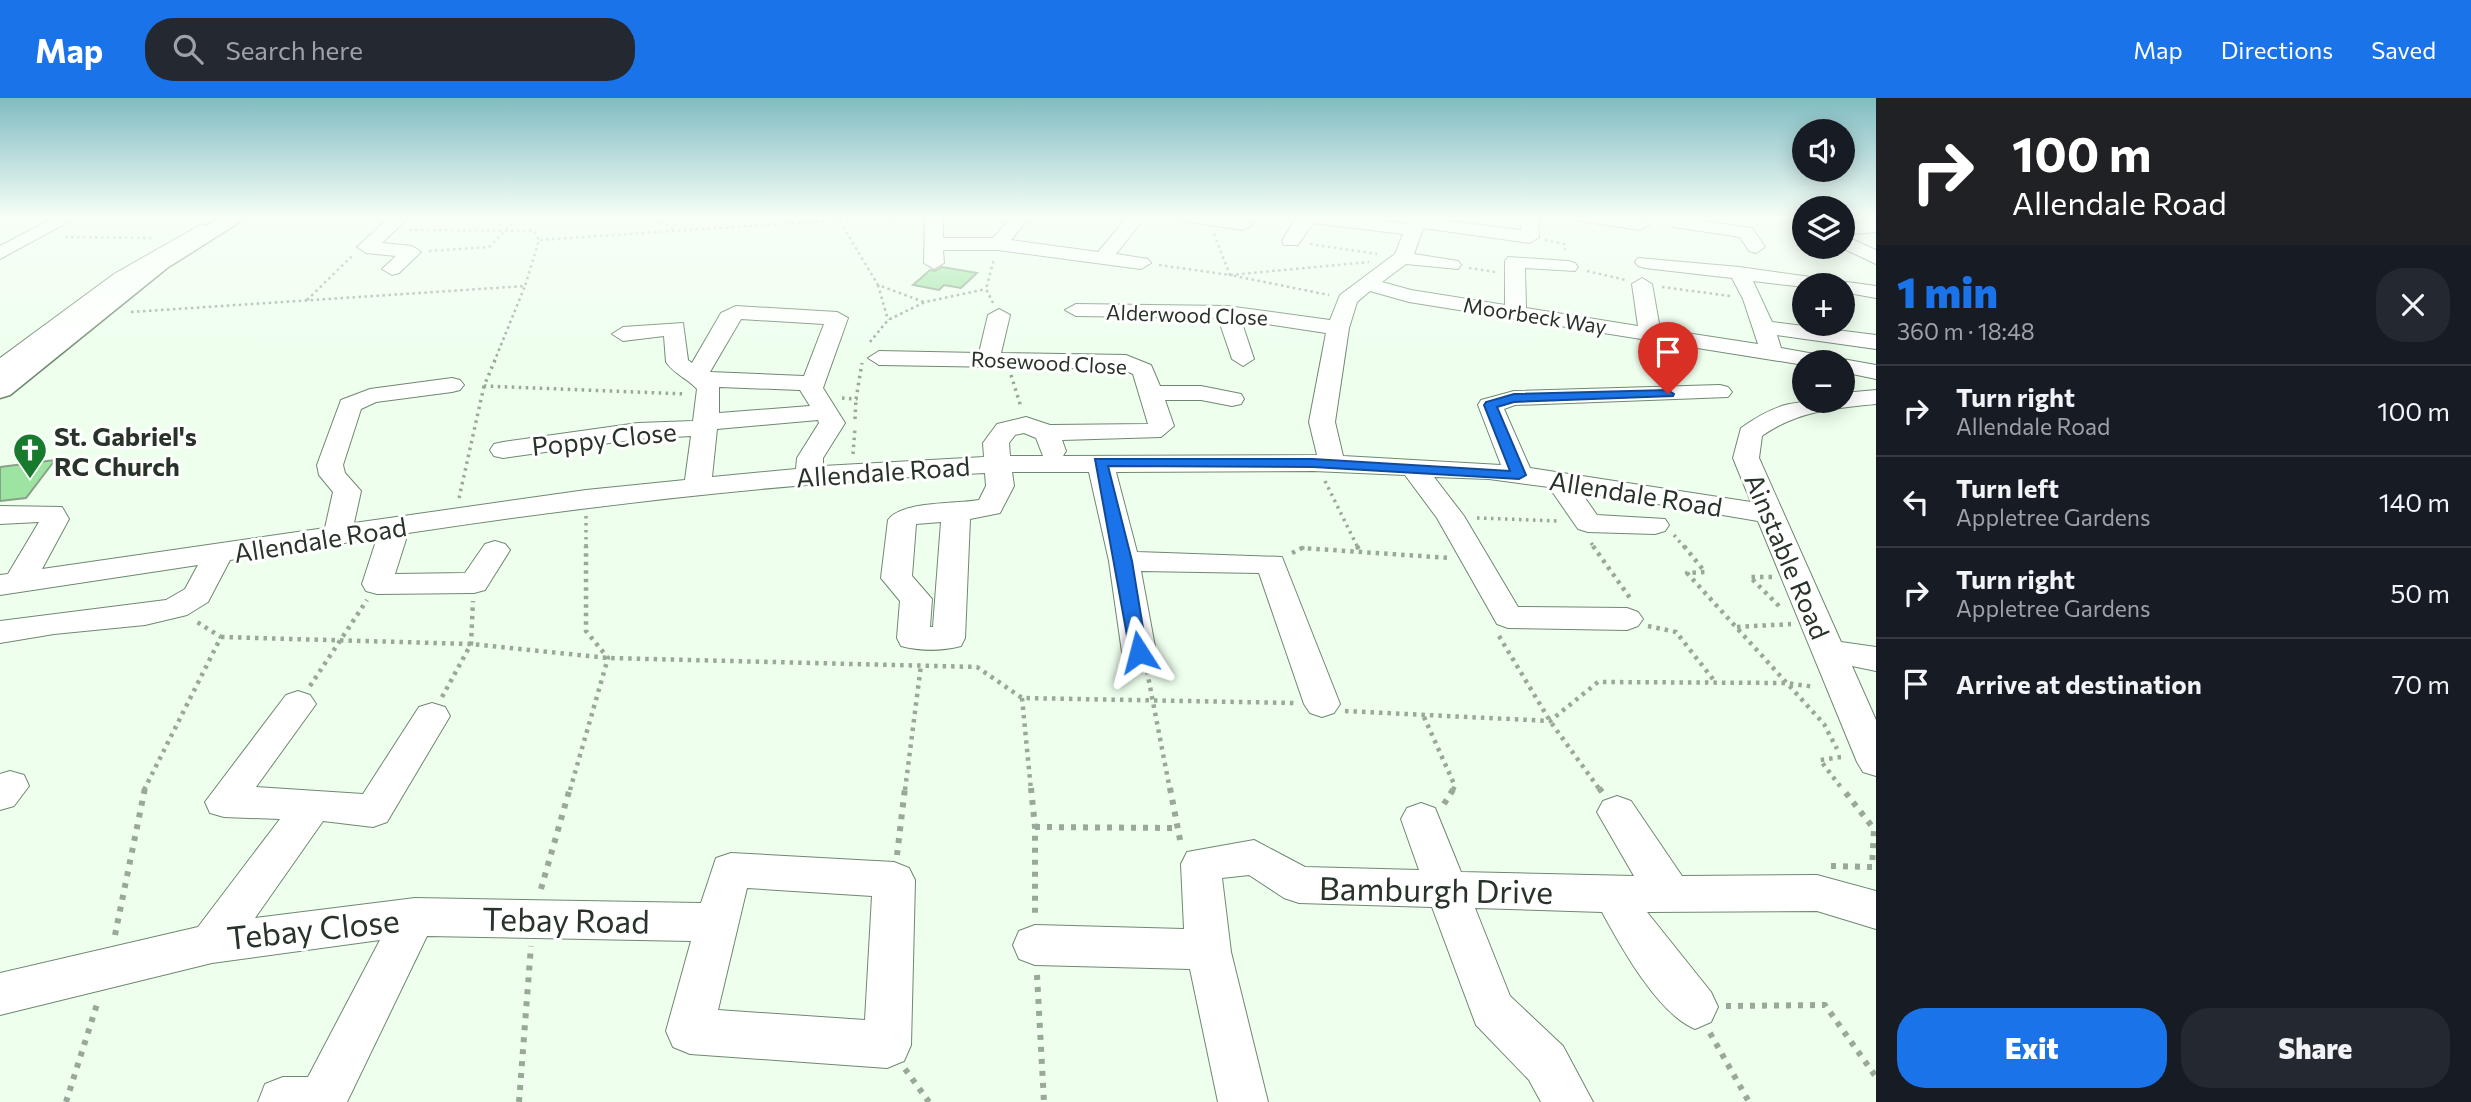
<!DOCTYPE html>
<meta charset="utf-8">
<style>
:root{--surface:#171b24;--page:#242831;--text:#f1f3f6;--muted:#9ea1a6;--line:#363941;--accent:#1a73e8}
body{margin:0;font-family:Commissioner,sans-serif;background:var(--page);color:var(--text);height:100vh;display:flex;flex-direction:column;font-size:26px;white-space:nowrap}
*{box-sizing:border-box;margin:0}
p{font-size:23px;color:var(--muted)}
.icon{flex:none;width:38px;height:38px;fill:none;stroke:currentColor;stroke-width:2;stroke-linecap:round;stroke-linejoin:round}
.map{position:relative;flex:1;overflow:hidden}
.details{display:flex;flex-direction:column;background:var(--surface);width:595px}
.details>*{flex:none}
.guide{background:#202124;color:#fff;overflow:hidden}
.controls{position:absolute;left:1792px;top:21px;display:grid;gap:14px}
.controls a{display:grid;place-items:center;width:63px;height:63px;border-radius:50%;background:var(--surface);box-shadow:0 4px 18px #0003;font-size:35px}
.pin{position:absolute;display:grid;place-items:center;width:60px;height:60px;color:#fff;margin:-72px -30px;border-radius:50% 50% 50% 0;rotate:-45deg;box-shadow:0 0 7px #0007}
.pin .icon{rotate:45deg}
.me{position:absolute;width:77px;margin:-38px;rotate:351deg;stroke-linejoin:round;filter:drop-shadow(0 0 5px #0008)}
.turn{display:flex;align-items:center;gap:24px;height:147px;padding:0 21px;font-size:32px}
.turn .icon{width:91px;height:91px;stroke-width:2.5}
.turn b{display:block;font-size:49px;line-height:60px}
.round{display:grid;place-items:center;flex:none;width:74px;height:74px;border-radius:28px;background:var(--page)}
.summary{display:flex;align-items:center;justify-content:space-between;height:119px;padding:0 21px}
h1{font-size:42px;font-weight:800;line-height:52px;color:var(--accent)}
.action{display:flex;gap:14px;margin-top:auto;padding:14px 21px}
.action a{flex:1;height:80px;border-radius:28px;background:var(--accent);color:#fff;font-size:28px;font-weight:800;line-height:80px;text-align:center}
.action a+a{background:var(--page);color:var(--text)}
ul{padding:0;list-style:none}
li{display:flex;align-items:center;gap:21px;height:91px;padding:0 21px;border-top:2px solid var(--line)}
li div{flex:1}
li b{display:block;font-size:26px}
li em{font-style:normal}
header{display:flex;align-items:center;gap:42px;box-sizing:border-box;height:98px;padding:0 35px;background:var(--accent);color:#fff}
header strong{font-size:33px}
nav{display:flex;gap:38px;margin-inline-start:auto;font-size:24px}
.search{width:490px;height:63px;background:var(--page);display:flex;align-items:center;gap:18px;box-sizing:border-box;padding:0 24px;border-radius:28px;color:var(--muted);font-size:26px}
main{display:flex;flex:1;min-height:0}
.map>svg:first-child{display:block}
</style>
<header>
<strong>Map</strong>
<div class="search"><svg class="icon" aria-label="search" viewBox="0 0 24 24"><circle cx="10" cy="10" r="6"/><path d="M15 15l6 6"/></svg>Search here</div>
<nav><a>Map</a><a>Directions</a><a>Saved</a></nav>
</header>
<main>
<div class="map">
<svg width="1876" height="1004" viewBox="0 0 1876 1004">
<rect width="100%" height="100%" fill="#efe"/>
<!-- building -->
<g fill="#9de3a2" stroke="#88a289" stroke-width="2">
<path d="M942,169L977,175L961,190L944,187L939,192L913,187L930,172L935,173Z"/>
<path d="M55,362L26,400L0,403V369Z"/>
</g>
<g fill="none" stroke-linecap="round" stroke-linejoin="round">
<!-- minor casing -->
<g stroke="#6f8870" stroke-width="2">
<g id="minor">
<path d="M57,118H79L0,161V148Z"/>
<path d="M391,118H410L382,145L412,148L421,154L399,175L392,177L382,171L396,158L366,155L357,149Z"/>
<path d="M925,118H943V140H993L1013,118H1031L1011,142L1098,154L1128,118H1146L1116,156L1148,161L1151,165L1141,171L998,152H943L944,165L934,171L924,165Z"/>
<path d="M1175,118H1222L1249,123L1252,127L1243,132L1183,123Z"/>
<path d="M1297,118H1349L1406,126L1408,118L1521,132L1520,118H1538L1539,139L1530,145L1423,130L1414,156L1458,163L1461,167L1458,171L1406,166L1382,184L1411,192L1505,207V163L1508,159L1568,163L1575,165L1578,169L1575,173L1525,170L1526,210L1638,228L1632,186L1642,180L1652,186L1660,231L1758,246L1743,201L1732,180L1645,170L1638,168L1635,164L1638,160L1739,169L1876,188V200L1843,194V187L1804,189L1753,183L1772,224L1876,237V251L1777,237L1781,250L1876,267V281L1843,274V264H1804V267L1409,204L1370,193L1357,204L1349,230L1335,324L1343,358L1501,367L1478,307L1481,302L1514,293L1720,287L1728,289L1732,294L1728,299L1515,307L1504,311L1530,370L1751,404L1733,360L1741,330C1780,302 1798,303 1843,303V295L1876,292V306C1835,310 1797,313 1762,338L1759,360L1841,544L1876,549V573L1852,568L1876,622V678L1863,674L1857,664L1758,423L1580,393L1597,417L1665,421L1669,427L1665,433L1655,436L1588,434L1578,431L1549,389L1489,381L1434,379L1464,418L1518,509L1627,510L1638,514L1643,521L1638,528L1627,532L1508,530L1497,526L1437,420L1405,377L1313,373L1116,374L1137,454L1282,459L1340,606L1334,615L1322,619L1310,615L1304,606L1259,475L1141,473L1156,554L1151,562L1139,565L1127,562L1122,554L1109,463L1089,374H1012L1014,388L1000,415L970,421L965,540L961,548C942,553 920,553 901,548L897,540L900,503L881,480L888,422C901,403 956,406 979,402L986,388L985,375C791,384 600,406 408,435L395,476L465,475L485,446L495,443L505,446L510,452L485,492L474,495L377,496L366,493L362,486L377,440L230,462L208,504L187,517L145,527L54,536L0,545V523L166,502L185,491L198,467L0,497V477L8,476L39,424L0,426V408L62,409L69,421L42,471L325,430L333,394L319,377L317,367L341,302L370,291L452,280L460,282L464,287L460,292L452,294L376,304L361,311L343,367L345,375L361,393L354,425L586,392L685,382L691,338L638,341L503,360L494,358L490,352L494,346L503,344L638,325L693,323L697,291C687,280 675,277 666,264L664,238L623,243L612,236L623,229L683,225L688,262L692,265L721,215L736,208L837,214L848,220L823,290L845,325L823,360V368L984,359L983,345L997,326L1026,319L1050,327L1148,326L1133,276L1122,271L879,267L868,260L879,253L979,255L988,217L999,211L1010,217L1001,255L1126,257L1151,267L1160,288H1201L1241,296L1244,301L1241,306L1232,308L1201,302H1165L1174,328L1161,339L1062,342L1066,353L1063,358L1317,357L1309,324L1326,235L1241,222L1254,261L1243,268L1232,261L1218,220L1076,218L1065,212L1076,206L1227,208L1330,222L1340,197L1395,156L1403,136L1313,125L1298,147H1284L1282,143ZM741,221L824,226L804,278L710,274ZM719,289L800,292L810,308L719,315ZM818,322L819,325L797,360L796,371L712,379L717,331ZM1024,335L1036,340L1043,358H1010L1009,345L1015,337ZM941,424L933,529H930L932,501L912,478L916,426Z"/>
<path d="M1572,118H1619L1646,123L1649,127L1640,132L1580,123Z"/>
<path d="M1785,118H1804V129Z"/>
<path d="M1680,120L1752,130L1765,149L1756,155L1749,153L1740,139L1674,129L1671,125Z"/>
<path d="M1866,120H1876V134L1843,137L1876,152V166L1840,149H1843V127L1863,125Z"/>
<path d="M202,126L211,131L208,135L128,184L8,276L0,278V260L114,176Z"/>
<path d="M298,593L310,597L316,606L256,689L363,696L419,609L432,605L445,609L450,618L387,724L373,729L323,723L255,820L415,800L701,805L716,760L731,755L894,764L909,770L915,782L911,947L904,963L887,970L690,956L673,949L666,933L691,843L427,838L347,1004H258L265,986L283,979H308L380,842L212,865L0,917V875L198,829L280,721L224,719L210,715L205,704L286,597ZM747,790L872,798L865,922L718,912Z"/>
<path d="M10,673L24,677L29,688L14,708L0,712V676Z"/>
<path d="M1617,698L1631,703L1682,778L1817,777L1876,793V831L1817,813L1647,814L1711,894L1718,909L1711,924L1695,931C1658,916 1621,849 1602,814L1475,810L1510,898L1563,948L1593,1004H1541L1529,982L1476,927L1432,809L1299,805L1284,800L1249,777L1222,780L1231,854L1268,1004H1218L1190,871L1035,867L1019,861L1013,847L1019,833L1035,827L1184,831L1181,766L1187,754L1254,742L1305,769L1419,772L1401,721L1407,710L1421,705L1435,710L1461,774L1634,778L1597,714L1603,703Z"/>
</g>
</g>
<!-- major casing -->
<g stroke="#6f8870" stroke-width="3">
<path id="major" d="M223,118H249L167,170L10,297L0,300V277L151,160Z"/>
</g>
<!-- path-far3 -->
<g stroke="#99a89a" stroke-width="2.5" stroke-dasharray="2.5 3.5" stroke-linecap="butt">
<path d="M650,118L673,131L680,118"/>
<path d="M840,118L839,122L878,187L924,204"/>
<path d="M409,132L534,133L539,142"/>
<path d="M1214,136L1230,177L1329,197"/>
<path d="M65,139L154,140"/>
<path d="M1545,142L1564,146L1565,152"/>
<path d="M1310,146L1377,156"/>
<path d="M429,153L489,149L520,118"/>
<path d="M1159,167L1230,177L1369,164"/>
<path d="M1469,170L1495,174"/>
<path d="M1587,173L1626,182"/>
<path d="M878,187L888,222"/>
<path d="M1662,189L1730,198"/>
<path d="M307,202L353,157"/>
<path d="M993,205L986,191L994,161"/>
<path d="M131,214L525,188L539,142L839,122L915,121"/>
<path d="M870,244L888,222L925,204L986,191"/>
<path d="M494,264L525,188"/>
</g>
<!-- path-far2 -->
<g stroke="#99a89a" stroke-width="3.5" stroke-dasharray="2.5 4.5" stroke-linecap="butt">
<path d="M495,262L484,288L686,296"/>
<path d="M1011,277L1021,309"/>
<path d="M842,300L856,301L862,265"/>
<path d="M855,321L856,301"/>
<path d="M853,356L855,330"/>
<path d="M1325,383L1358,450"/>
<path d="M459,400L484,288"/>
<path d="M586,418V450"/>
<path d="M1477,420L1559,423"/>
<path d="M1674,437L1685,450"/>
<path d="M1591,445L1595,450"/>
<path d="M1302,450H1305"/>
</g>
<!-- path-far1 -->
<g stroke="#99a89a" stroke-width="4.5" stroke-dasharray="3.5 5" stroke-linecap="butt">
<path d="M1357,448L1360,454"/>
<path d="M1593,448L1630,500"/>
<path d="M1684,448L1705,474L1687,475L1824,626L1837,651"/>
<path d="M1292,455L1302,450L1450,460"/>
<path d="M1772,479H1750L1780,509"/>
<path d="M1648,528L1676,534L1716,585"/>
<path d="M1737,529L1791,526"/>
<path d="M1499,538L1550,623L1600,692"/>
<path d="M221,539L471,546L608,560L977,569L1022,600L1295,605"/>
<path d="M1147,573L1170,692"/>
<path d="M310,588L367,502"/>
<path d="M442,599L471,546L473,503"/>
<path d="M1022,600L1031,692"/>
<path d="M1345,613L1550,623L1598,584L1786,585L1815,589"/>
<path d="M1424,619L1455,688L1453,692"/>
<path d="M1841,659L1820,662L1843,692"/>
<path d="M144,692L221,539L197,524"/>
<path d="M570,692L608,560L586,533V448"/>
<path d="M905,692L921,567"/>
</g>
<!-- path -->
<g stroke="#99a89a" stroke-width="6" stroke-dasharray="5 7" stroke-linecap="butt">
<path d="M1031,690L1035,729V819"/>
<path d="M1170,690L1181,747"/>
<path d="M1599,690L1602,694"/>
<path d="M1444,706L1454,690"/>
<path d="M1035,729L1176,730"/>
<path d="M897,757L905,690"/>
<path d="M1831,768L1872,769L1874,731L1842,690"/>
<path d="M541,791L570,690"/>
<path d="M115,837L145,690"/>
<path d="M1037,877L1044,1004"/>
<path d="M1726,908L1825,907L1876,979"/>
<path d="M1710,935L1749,1004"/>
<path d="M905,971L929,1004"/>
<path d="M66,1004L98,903"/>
<path d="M519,1004L531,848"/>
</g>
<!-- minor -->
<use href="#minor" fill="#fff" fill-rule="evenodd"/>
<!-- major -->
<use href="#major" fill="#fff" fill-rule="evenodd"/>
</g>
<!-- sky -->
<linearGradient id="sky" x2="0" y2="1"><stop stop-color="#80bcc2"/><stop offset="0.46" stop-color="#f7fff7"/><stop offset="1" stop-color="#f7fff7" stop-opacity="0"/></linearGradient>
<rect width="1876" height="259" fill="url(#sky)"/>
<!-- route -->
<path fill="#1a73e8" stroke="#114b97" stroke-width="2" d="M1668,292L1674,296L1673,298L1514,304L1497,309L1526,377L1519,381L1313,369L1108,368L1132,463L1147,554L1139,559L1130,554L1095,361H1313L1510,373L1484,307L1486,304L1514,296Z"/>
<!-- icons -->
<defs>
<g id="church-pin" transform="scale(1.75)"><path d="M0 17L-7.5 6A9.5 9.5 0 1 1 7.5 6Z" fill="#177a2c" stroke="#fff"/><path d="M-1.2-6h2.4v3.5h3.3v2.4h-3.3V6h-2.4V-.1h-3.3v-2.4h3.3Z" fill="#fff"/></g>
</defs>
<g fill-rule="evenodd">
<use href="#church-pin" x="30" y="352"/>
</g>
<g text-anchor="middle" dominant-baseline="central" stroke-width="6" stroke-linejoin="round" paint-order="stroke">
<!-- far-street labels -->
<g font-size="21" fill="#283329" stroke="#fff">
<text transform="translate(1187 216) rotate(2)">Alderwood Close</text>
<text transform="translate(1535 217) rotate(9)">Moorbeck Way</text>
<text transform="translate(1049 264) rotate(3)">Rosewood Close</text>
</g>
<!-- poi labels -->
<g font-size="26" font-weight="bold" fill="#283329" stroke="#fff" text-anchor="start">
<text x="54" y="337">St. Gabriel's<tspan x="54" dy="30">RC Church</tspan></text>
</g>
<!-- street labels -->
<g font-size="26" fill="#283329" stroke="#fff">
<text transform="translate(604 340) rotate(-6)">Poppy Close</text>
<text transform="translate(883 373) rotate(-4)">Allendale Road</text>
<text transform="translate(1636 395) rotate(9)">Allendale Road</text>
<text transform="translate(320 441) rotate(-9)">Allendale Road</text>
<text transform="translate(1788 458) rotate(67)">Ainstable Road</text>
</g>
<!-- near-street labels -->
<g font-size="32" fill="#283329" stroke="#fff">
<text transform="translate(1436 791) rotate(1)">Bamburgh Drive</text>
<text transform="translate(566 821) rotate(1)">Tebay Road</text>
<text transform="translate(313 830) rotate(-6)">Tebay Close</text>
</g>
</g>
</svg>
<div class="controls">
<a><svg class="icon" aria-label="sound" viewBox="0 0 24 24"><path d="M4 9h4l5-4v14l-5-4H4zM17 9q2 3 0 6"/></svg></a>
<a><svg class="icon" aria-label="layers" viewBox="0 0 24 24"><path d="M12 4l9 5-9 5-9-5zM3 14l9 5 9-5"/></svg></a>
<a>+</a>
<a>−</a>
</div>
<div class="pin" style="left:1668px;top:296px;background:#d93025"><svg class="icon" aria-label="arrive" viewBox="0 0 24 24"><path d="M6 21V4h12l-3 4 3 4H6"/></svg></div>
<svg class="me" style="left:1139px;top:554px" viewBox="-20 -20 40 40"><path d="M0-17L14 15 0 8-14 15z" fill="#1a73e8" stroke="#fff" stroke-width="4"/></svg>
</div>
<section class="details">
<div class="guide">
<div class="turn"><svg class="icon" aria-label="right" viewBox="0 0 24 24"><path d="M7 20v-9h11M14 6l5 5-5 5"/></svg><div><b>100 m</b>Allendale Road</div></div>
</div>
<div class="summary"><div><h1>1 min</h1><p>360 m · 18:48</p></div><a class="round"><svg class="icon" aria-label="close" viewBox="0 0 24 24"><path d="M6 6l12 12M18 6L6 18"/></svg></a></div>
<ul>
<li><svg class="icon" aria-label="right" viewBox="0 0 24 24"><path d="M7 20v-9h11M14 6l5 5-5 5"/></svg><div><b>Turn right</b><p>Allendale Road</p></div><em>100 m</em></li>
<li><svg class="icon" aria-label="left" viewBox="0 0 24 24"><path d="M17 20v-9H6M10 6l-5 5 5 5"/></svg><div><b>Turn left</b><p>Appletree Gardens</p></div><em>140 m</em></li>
<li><svg class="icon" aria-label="right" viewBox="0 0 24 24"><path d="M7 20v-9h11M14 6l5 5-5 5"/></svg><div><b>Turn right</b><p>Appletree Gardens</p></div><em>50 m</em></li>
<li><svg class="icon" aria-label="arrive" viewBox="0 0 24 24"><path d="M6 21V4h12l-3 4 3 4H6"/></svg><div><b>Arrive at destination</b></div><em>70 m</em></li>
</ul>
<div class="action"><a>Exit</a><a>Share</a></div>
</section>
</main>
